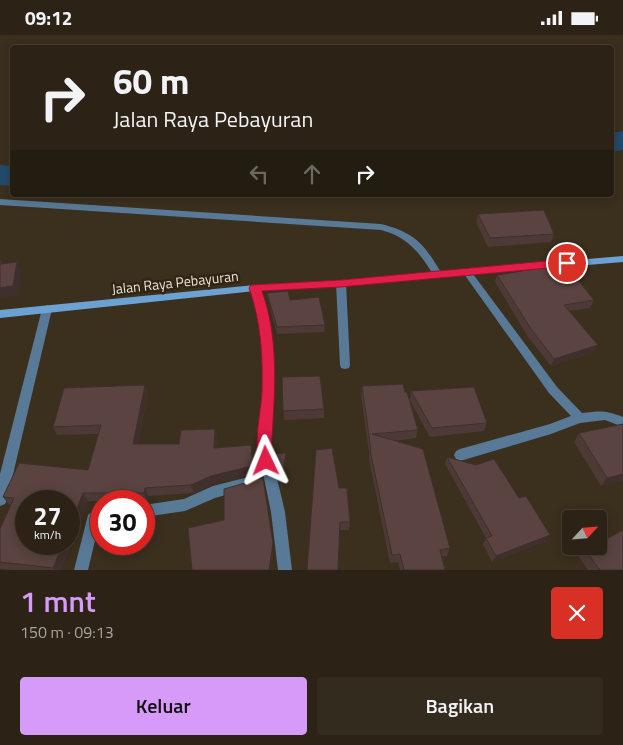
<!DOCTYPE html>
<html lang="id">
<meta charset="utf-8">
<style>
:root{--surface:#2c2316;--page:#342b1f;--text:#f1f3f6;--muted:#a6a4a1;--line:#484035;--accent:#d69bf9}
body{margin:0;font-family:"Titillium Web",sans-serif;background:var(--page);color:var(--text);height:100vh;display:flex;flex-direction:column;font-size:19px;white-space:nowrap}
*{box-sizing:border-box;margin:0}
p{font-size:16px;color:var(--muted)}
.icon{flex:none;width:28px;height:28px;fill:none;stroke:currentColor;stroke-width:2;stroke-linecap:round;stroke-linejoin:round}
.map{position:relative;height:535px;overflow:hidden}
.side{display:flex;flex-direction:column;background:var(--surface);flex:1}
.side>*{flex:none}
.hud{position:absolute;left:10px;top:10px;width:604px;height:152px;border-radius:5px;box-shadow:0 2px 12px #0003,0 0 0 1px var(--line);background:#2c2316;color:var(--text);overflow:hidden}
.needle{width:32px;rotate:64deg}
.buttons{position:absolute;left:562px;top:475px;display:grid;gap:10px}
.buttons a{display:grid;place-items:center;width:45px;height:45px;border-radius:5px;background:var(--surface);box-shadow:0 2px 12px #0003,0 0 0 1px var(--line);font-size:25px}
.speed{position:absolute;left:15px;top:455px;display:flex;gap:10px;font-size:25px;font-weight:700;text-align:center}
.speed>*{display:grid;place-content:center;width:65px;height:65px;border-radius:50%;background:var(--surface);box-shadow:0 2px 12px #0003,0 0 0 1px var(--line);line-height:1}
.speed small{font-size:12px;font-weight:400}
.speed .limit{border:8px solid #d22;background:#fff;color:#111}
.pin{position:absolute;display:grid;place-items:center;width:42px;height:42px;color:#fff;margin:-21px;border:2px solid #fff;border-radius:50%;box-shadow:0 1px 5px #0007}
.me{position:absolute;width:55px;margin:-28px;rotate:358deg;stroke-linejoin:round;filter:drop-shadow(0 0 4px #0008)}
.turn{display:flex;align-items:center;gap:18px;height:105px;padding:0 20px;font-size:22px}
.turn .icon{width:65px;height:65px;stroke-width:2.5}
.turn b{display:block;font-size:35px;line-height:42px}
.lanes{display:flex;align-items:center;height:48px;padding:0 20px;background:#0003;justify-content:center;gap:25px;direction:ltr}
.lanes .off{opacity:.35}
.round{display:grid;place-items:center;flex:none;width:52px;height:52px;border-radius:5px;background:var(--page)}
.summary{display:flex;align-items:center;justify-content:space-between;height:85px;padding:0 20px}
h1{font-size:30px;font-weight:600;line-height:38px;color:var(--accent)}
.button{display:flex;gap:10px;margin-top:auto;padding:10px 20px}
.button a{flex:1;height:58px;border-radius:5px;background:var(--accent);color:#111;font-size:20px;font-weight:600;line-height:58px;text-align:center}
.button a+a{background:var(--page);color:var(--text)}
.status{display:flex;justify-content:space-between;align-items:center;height:35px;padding:0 25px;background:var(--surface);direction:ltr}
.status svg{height:14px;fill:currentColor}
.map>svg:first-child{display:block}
</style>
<div class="status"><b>09:12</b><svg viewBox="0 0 49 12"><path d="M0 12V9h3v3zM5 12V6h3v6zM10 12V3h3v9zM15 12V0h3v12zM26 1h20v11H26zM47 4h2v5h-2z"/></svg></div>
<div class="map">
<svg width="623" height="535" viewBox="0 0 623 535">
<rect width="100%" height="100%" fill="#3b2f1e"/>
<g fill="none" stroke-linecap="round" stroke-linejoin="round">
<!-- river -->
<g fill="#234a6d" fill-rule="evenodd">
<path d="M623,96V115L611,117V98Z"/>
<path d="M0,130L12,131V151L0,150Z"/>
</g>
<!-- minor -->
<g fill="#587a97" fill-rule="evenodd">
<path d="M467,234L470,235L557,352L582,378C601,376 605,375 623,382V392L605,385L580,388L551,399L460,426L456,424L454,420L456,416L460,414L550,389L571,381L549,358L464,239L462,237L464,235Z"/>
<path d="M341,245L346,248L350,330L349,333L345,334L341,333L340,330L336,248Z"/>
<path d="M255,250L260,253L266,271L273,307L274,356L270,414L285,477L292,535H278L271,477L258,414L262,356L263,307L256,271L250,253Z"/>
<path d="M47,270L52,274L7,465L5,469L0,471V439L42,274Z"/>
<path d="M252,441L257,443L258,447L257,451L215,463L185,476L144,482V470L184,464L213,451Z"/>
<path d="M101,472V486L99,489L88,535H74L88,480L96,473Z"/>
</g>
<!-- tertiary -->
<path fill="#587a97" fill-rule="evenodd" d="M0,164L381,189C416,198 424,209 442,239L440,241H434C420,218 408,202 381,195L0,170Z"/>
<!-- secondary -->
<path fill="#6ba2d1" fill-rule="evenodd" d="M623,221V227L341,251L255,256L0,283V275L255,250L341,245Z"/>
</g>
<!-- wall -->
<g fill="#4d3a37">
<path d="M478,179L554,199L551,207L488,212L476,187Z"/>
<path d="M497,240L570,241L594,265L590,273L569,276L594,317L551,331L528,302L495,247Z"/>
<path d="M267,258L325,290L324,297L277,299L268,265Z"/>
<path d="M282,342L324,374V383L284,385Z"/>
<path d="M145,350L148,358L138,409H179L215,394L217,402L216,413L251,410L252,422L261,437L213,449L194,458L148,461L147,466H88L61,535H13L0,534V494L11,470H9L3,462L88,435L98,399L57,400L53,392Z"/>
<path d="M362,351L405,357L410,365L411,356L487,388L484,396L430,402L410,366L418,395L416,403L394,406L450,513L447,521H442L445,535H400L398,527L390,528L369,424V418L361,360Z"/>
<path d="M623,389V446L601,451L574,407L579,398Z"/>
<path d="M275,419L286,427L282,456L275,428Z"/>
<path d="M447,422L546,506L492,527L483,509L486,503L445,429Z"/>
<path d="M339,453L350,487L349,495H340Z"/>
<path d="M585,515L623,535H588L579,522Z"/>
</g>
<!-- shaded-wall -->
<g fill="#3f2f2d">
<path d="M17,227L21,236L18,261L0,263V253Z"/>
<path d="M598,310L594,317L551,331L554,324Z"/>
<path d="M145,350L148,358L136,417L133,409Z"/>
<path d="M215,394L217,402L215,421L214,413Z"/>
<path d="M251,410L253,430L260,429L261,437L213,449L194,458L191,450L252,422Z"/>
<path d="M286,418V427L282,456L281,448Z"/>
<path d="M623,439V446L601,451L607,443Z"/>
<path d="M145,453L148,461L147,466L144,458Z"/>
<path d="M83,458L88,466L61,535H55L53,533L63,509H69V494Z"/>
<path d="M550,500L546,506L492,527L496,521Z"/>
<path d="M273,508L274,516L271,535H269Z"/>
</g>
<!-- building -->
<g fill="#5a4340" stroke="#3f2f2d">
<path d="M544,175L554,199L490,203L478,179Z"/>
<path d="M0,225H1V229L17,227L13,251L0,253Z"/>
<path d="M565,229L570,241L574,240L594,265L564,270L598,310L554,324L531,294L497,240Z"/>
<path d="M288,256L290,265L319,262L325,290L277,292L267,258Z"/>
<path d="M320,341L324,374L283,376L282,342Z"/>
<path d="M403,349L405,357H407L418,395L372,399L423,414L450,513L440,515L445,535H404L400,519L392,520L370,415H371L362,351Z"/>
<path d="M145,350L133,409H179L181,395L215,394L214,413L251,410L252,422H258L260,429L211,441L191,450L145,453L144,458H83L69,494V466H26V509H63L53,533L0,527V494L14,463L3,462L19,428L88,435L101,390L53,392L64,353Z"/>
<path d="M474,352L487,388L432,393L411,356Z"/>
<path d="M623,389V439L607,443L579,398Z"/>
<path d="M332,413L339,453H347L350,487H340L338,535H307L316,415Z"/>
<path d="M286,418L281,448L275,419Z"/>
<path d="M447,422L476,430L494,424L519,463L526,461L550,500L496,521L486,503L492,501Z"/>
<path d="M263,443L273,508L269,535H192L188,493L224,485V454Z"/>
<path d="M623,495V535H600L585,515L592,511H599V508Z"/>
</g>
<!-- route -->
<path fill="#e11d48" stroke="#92132f" d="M567,224L572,228L571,231L341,252L262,256C279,304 275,354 272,403C271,412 274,423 271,430L266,432L261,430C252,412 261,377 262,357C263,321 261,287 249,253L251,250L341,245Z"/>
<g text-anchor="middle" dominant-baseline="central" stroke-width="5" stroke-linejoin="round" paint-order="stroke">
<!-- street labels -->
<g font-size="14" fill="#e9e1d7" stroke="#312514">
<text transform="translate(175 247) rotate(-6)">Jalan Raya Pebayuran</text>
</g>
</g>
</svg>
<div class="buttons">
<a><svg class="needle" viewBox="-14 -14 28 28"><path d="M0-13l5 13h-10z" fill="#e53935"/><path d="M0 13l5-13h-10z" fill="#a6a4a1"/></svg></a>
</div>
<div class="speed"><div>27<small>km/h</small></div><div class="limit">30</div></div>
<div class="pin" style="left:567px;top:228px;background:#d93025"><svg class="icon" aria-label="arrive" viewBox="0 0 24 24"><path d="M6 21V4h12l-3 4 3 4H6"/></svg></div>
<svg class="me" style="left:266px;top:426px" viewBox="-20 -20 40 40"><path d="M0-17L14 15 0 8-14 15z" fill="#e11d48" stroke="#fff" stroke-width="4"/></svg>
<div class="hud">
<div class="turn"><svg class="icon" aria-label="right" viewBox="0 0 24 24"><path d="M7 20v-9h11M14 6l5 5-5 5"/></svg><div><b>60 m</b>Jalan Raya Pebayuran</div></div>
<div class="lanes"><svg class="icon off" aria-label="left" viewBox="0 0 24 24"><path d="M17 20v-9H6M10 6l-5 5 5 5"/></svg><svg class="icon off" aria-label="ahead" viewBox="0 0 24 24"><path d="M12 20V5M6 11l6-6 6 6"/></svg><svg class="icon" aria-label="right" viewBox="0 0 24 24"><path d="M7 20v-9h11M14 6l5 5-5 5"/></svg></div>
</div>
</div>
<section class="side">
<div class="summary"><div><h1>1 mnt</h1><p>150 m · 09:13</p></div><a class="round" style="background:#d93025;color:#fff"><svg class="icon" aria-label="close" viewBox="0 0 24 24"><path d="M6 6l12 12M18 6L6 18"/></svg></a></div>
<div class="button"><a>Keluar</a><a>Bagikan</a></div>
</section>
